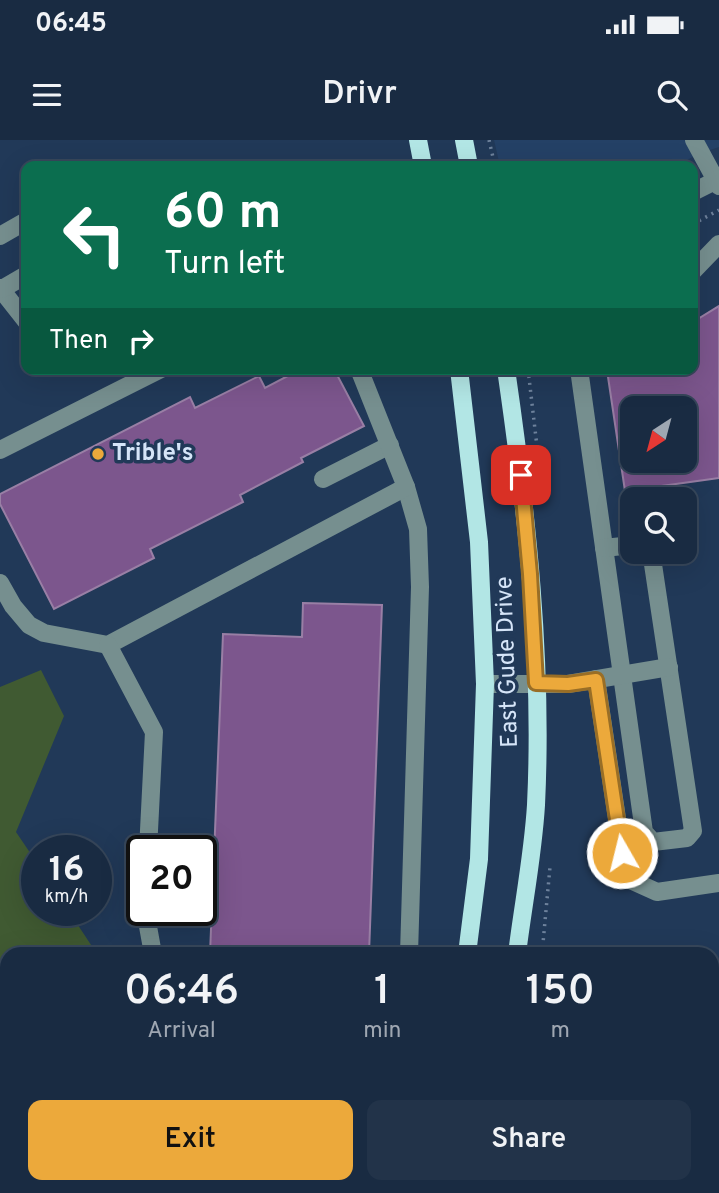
<!DOCTYPE html>
<style>
:root{--surface:#192b42;--page:#223349;--text:#f1f3f6;--muted:#9fa7b2;--line:#37475b;--accent:#eca93b}
body{margin:0;font-family:Overpass,sans-serif;background:var(--page);color:var(--text);height:100vh;display:flex;flex-direction:column;font-size:26px;white-space:nowrap}
*{box-sizing:border-box;margin:0}
p{font-size:23px;color:var(--muted)}
.icon{flex:none;width:38px;height:38px;fill:none;stroke:currentColor;stroke-width:2;stroke-linecap:round;stroke-linejoin:round}
.map{position:relative;flex:1;overflow:hidden}
.details{position:absolute;left:0px;top:807px;width:719px;height:247px;display:flex;flex-direction:column;background:var(--surface);border-radius:21px 21px 0 0;box-shadow:0 7px 28px #0002,0 0 0 2px var(--line)}
.details>*{flex:none}
.banner{position:absolute;left:21px;top:21px;width:677px;height:214px;border-radius:14px;box-shadow:0 7px 28px #0002,0 0 0 2px var(--line);background:#0b6e4f;color:#fff;overflow:hidden}
.needle{width:46px;rotate:216deg}
.buttons{position:absolute;left:620px;top:256px;display:grid;gap:14px}
.buttons a{display:grid;place-items:center;width:77px;height:77px;border-radius:14px;background:var(--surface);box-shadow:0 7px 28px #0002,0 0 0 2px var(--line);font-size:35px}
.speed{position:absolute;left:21px;top:695px;display:flex;gap:14px;font-size:35px;font-weight:700;text-align:center}
.speed>*{display:grid;place-content:center;width:91px;height:91px;border-radius:50%;background:var(--surface);box-shadow:0 7px 28px #0002,0 0 0 2px var(--line);line-height:1}
.speed small{font-size:18px;font-weight:400}
.speed .limit{border:4px solid #111;border-radius:10px;background:#fff;color:#111}
.pin{position:absolute;display:grid;place-items:center;width:60px;height:60px;color:#fff;margin:-30px;border-radius:14px;box-shadow:0 4px 10px #0006}
.me{position:absolute;width:77px;margin:-38px;rotate:352deg;stroke-linejoin:round;filter:drop-shadow(0 0 5px #0008)}
.turn{display:flex;align-items:center;gap:24px;height:147px;padding:0 28px;font-size:32px}
.turn .icon{width:91px;height:91px;stroke-width:2.5}
.turn b{display:block;font-size:49px;line-height:60px}
.then{display:flex;align-items:center;height:66px;padding:0 28px;background:#0003;gap:14px;font-size:26px}
.eta{display:flex;justify-content:space-evenly;align-items:center;height:119px;text-align:center}
.eta b{font-size:42px;font-weight:600;line-height:49px}
.button{display:flex;gap:14px;margin-top:auto;padding:14px 28px}
.button a{flex:1;height:80px;border-radius:14px;background:var(--accent);color:#111;font-size:28px;font-weight:600;line-height:80px;text-align:center}
.button a+a{background:var(--page);color:var(--text)}
.status{display:flex;justify-content:space-between;align-items:center;height:49px;padding:0 35px;background:var(--surface);direction:ltr}
.status svg{height:19px;fill:currentColor}
header{display:flex;justify-content:space-between;align-items:center;height:91px;padding:0 28px;background:var(--surface);font-size:32px;font-weight:600}
.map>svg:first-child{display:block}
</style>
<div class="status"><b>06:45</b><svg viewBox="0 0 49 12"><path d="M0 12V9h3v3zM5 12V6h3v6zM10 12V3h3v9zM15 12V0h3v12zM26 1h20v11H26zM47 4h2v5h-2z"/></svg></div>
<header><svg class="icon" aria-label="menu" viewBox="0 0 24 24"><path d="M4 6h16M4 12h16M4 18h16"/></svg>Drivr<svg class="icon" aria-label="search" viewBox="0 0 24 24"><circle cx="10" cy="10" r="6"/><path d="M15 15l6 6"/></svg></header>
<div class="map">
<svg width="719" height="1053" viewBox="0 0 719 1053">
<rect width="100%" height="100%" fill="#213958"/>
<!-- built -->
<path fill="#244166" d="M494,0H719V7L698,14L676,26H500Z"/>
<!-- green -->
<g fill="#405a32">
<path d="M41,530L64,576L16,692L37,723V770H68L97,814H7V972H0V547Z"/>
<path d="M172,1047H252L257,1053H184Z"/>
</g>
<!-- building -->
<g fill="#7c568d" stroke="#997fa5" stroke-width="2" fill-rule="evenodd">
<path d="M719,166V338L625,351L608,237L619,229H693V182ZM632,268H684V320H632Z"/>
<path d="M301,229H334L364,286L301,318L303,322L240,355L243,362L150,409L154,418L54,469L0,364V354L190,257L195,268L259,236L265,248Z"/>
<path d="M303,463L382,465L369,814H210L223,494L302,497Z"/>
<path d="M0,1025L7,1030V1046H35L46,1053H0Z"/>
<path d="M712,1025L719,1041V1053H526L527,1046H712Z"/>
</g>
<g fill="none" stroke-linecap="round" stroke-linejoin="round">
<!-- path -->
<g stroke="#6e829c" stroke-width="3.5" stroke-dasharray="2 5" stroke-linecap="butt">
<path d="M489,0L495,26"/>
<path d="M693,84L719,70"/>
<path d="M528,229L539,324"/>
<path d="M542,814L550,727"/>
<path d="M514,1053L515,1046"/>
</g>
<!-- minor -->
<g stroke="#768f8f" stroke-width="18">
<path d="M694,0L719,46"/>
<path d="M693,52L719,39"/>
<path d="M0,96L26,81"/>
<path d="M693,131L719,104"/>
<path d="M0,148L26,181"/>
<path d="M2,149L26,135"/>
<path d="M579,229L644,692L653,702L687,698L693,691L651,411"/>
<path d="M0,310L161,229"/>
<path d="M323,339L390,305"/>
<path d="M406,347L418,389L420,447L409,814"/>
<path d="M604,408L632,405"/>
<path d="M0,443L13,466L29,485L44,493L108,505L406,347L359,229"/>
<path d="M108,505L154,592L148,710"/>
<path d="M596,539L626,738L657,752L719,743"/>
<path d="M485,544H568L669,527"/>
<path d="M145,770L153,814"/>
<path d="M712,829L719,828"/>
<path d="M712,956L719,976"/>
<path d="M0,996L7,999"/>
<path d="M90,1046L101,1053"/>
<path d="M300,1046L304,1053"/>
</g>
<!-- major -->
<g stroke="#b2e6e5" stroke-width="18">
<path d="M418,0L423,26"/>
<path d="M464,0L469,26"/>
<path d="M459,229L479,402L485,544L479,719L467,814"/>
<path d="M506,229C527,373 543,520 536,665C533,715 523,765 517,814"/>
<path d="M436,1053L437,1046"/>
<path d="M487,1053V1046"/>
</g>
</g>
<g fill="none" stroke-linecap="round" stroke-linejoin="round">
<!-- route casing -->
<g stroke="#996e26" stroke-width="18">
<path id="route" d="M521,335L530,434L536,543L568,544L596,540L622,713"/>
</g>
<!-- route -->
<use href="#route" stroke="#eca93b" stroke-width="12"/>
</g>
<!-- markers -->
<circle fill="#eca93b" stroke="#213958" stroke-width="2.5" cx="98" cy="314" r="7"/>
<g text-anchor="middle" dominant-baseline="central" stroke-width="7" stroke-linejoin="round" paint-order="stroke">
<!-- poi labels -->
<g font-size="24" font-weight="bold" fill="#d6e5f8" stroke="#213958" text-anchor="start">
<text x="112" y="314">Trible's</text>
</g>
<!-- street labels -->
<g font-size="24" fill="#d6e5f8" stroke="#213958">
<text transform="translate(508 522) rotate(-92)">East Gude Drive</text>
</g>
</g>
</svg>
<div class="buttons">
<a><svg class="needle" viewBox="-14 -14 28 28"><path d="M0-13l5 13h-10z" fill="#e53935"/><path d="M0 13l5-13h-10z" fill="#9fa7b2"/></svg></a>
<a><svg class="icon" aria-label="search" viewBox="0 0 24 24"><circle cx="10" cy="10" r="6"/><path d="M15 15l6 6"/></svg></a>
</div>
<div class="speed"><div>16<small>km/h</small></div><div class="limit">20</div></div>
<div class="pin" style="left:521px;top:335px;background:#d93025"><svg class="icon" aria-label="arrive" viewBox="0 0 24 24"><path d="M6 21V4h12l-3 4 3 4H6"/></svg></div>
<svg class="me" style="left:622px;top:713px" viewBox="-20 -20 40 40"><circle r="17" fill="#eca93b" stroke="#fff" stroke-width="3"/><path d="M0-11L8 9 0 5-8 9z" fill="#fff"/></svg>
<div class="banner">
<div class="turn"><svg class="icon" aria-label="left" viewBox="0 0 24 24"><path d="M17 20v-9H6M10 6l-5 5 5 5"/></svg><div><b>60 m</b>Turn left</div></div>
<div class="then">Then<svg class="icon" aria-label="right" viewBox="0 0 24 24"><path d="M7 20v-9h11M14 6l5 5-5 5"/></svg></div>
</div>
<section class="details">
<div class="eta">
<div><b>06:46</b><p>Arrival</p></div>
<div><b>1</b><p>min</p></div>
<div><b>150</b><p>m</p></div>
</div>
<div class="button"><a>Exit</a><a>Share</a></div>
</section>
</div>
